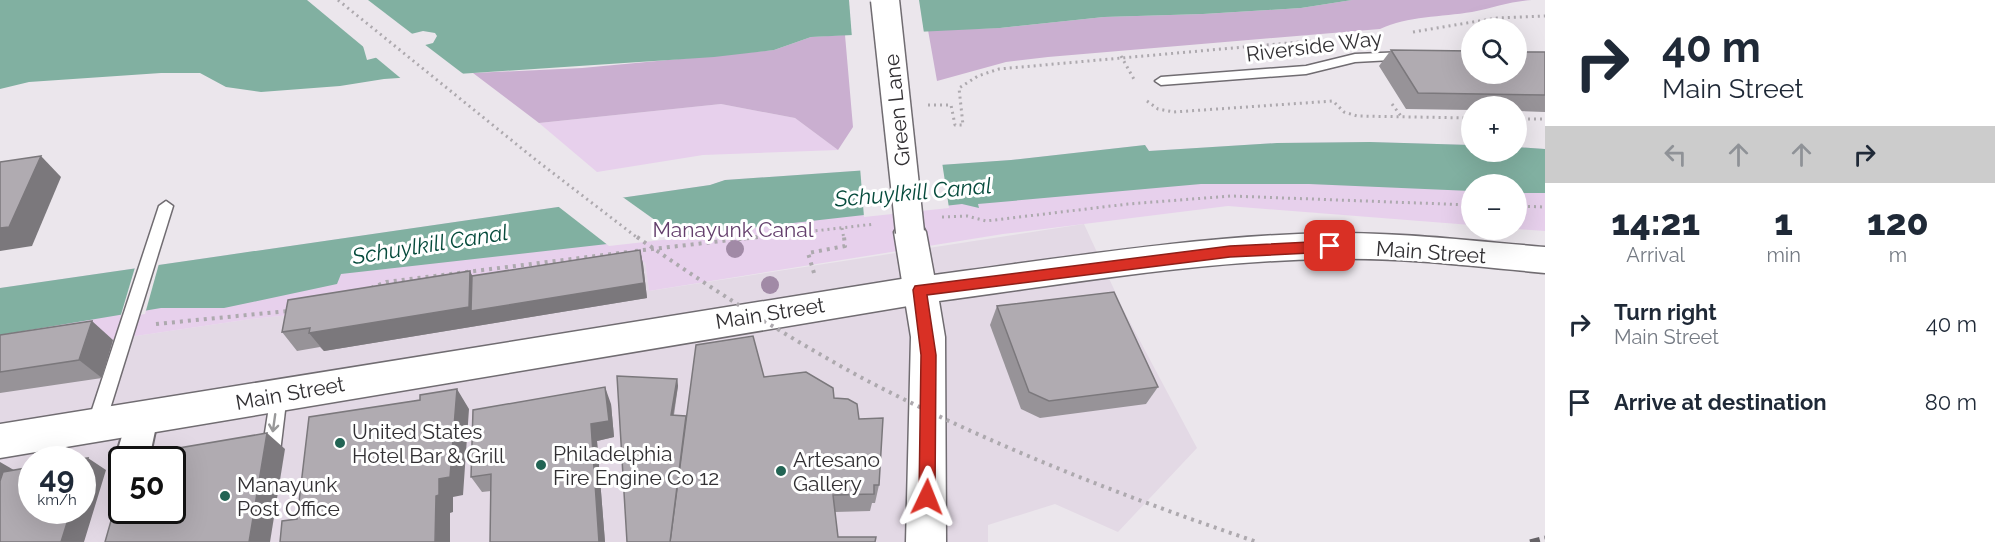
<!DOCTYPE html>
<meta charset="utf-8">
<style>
:root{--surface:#fff;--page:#f2f2f3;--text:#1f2937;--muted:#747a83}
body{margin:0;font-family:Raleway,sans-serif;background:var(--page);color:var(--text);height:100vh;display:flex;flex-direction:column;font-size:22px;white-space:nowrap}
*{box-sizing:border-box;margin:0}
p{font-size:20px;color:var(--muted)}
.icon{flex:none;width:33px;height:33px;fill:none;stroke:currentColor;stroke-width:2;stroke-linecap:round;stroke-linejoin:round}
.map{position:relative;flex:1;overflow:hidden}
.panel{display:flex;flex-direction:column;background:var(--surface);width:450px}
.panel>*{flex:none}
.top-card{background:#fff;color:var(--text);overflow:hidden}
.controls{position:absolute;left:1461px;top:18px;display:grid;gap:12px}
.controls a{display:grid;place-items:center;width:66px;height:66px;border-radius:50%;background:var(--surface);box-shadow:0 6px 24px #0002;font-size:30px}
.speed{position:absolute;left:18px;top:446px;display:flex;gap:12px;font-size:30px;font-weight:700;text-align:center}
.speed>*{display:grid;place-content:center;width:78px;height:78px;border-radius:50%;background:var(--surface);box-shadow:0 6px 24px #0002;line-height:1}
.speed small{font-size:15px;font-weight:400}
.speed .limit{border:3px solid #111;border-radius:9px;background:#fff;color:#111}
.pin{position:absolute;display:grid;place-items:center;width:51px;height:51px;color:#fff;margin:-26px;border-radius:12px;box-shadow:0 3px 9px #0006}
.me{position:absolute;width:66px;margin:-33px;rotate:2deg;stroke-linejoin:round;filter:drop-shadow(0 0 4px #0008)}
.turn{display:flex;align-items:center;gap:21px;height:126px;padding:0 18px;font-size:27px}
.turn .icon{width:78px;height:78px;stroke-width:2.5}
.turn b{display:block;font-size:42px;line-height:51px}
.lanes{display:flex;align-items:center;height:57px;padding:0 18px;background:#0003;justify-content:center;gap:30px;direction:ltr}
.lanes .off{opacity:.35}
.eta{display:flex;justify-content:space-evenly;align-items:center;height:102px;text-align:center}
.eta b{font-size:36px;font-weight:800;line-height:42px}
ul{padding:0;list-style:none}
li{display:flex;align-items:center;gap:18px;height:78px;padding:0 18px}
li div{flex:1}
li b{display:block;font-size:22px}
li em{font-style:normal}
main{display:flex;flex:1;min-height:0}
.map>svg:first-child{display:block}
</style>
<main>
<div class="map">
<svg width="1545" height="542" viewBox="0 0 1545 542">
<rect width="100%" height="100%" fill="#ebe6ec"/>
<!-- built -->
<path fill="#e3d9e5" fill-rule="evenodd" d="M1084,224L1124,311L1197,448L1118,532L1055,504L988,525V542H0V356L251,319L358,308L645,262L649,291ZM32,459H82V510H32ZM122,459H172V510H122Z"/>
<!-- green -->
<g fill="#e7d0ec">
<path d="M721,104L795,118L838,150L703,155L597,172L539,123Z"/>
<path d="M1370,142L1471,145L1472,152H1516L1517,147L1545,149V231L1517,229L1516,184H1472L1471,225L1228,206L1003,234L649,291L645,262L358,308L251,319L0,356V288L710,185L725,180L1011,160L1145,145L1149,151L1277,143Z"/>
</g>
<!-- forest -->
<g fill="#caafd0">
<path d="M1352,0H1532C1511,1 1493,8 1472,12C1441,17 1408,16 1380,29L1048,57L1006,62L937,81L928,30L1000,28L1104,17L1203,14L1301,8Z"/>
<path d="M845,35L853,127L838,150L795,118L721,104L539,123L473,73L582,68L774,50L811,37Z"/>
</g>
<!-- water -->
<g fill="#81b0a1" fill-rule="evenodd">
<path d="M0,0H1352L1301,8L1203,14L1104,17L1000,28L811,37L774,50L714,57L384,79L340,86L261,92L226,87L200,73H161L29,82L0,89ZM423,31L435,33L437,36L433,43L367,60L363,46Z"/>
<path d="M1370,142L1471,145L1472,152H1516L1517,147L1545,149V193H1517L1516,184H1472L1471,191L1309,184H1201L978,204L979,208L962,204L341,274L337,284L224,308H161L0,335V288L710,185L725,180L1011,160L1145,145L1149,151L1277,143Z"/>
</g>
<!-- pier -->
<g fill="#ebe6ec">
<path d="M307,0H368L415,36L366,49Z"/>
<path d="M849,0H919L924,33L852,38Z"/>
<path d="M424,44L466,76L404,81L374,56Z"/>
<path d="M942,162L949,208L864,217L860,167Z"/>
<path d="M619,195L624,198L680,238L609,246L555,204Z"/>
<path d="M160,260L145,314L120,318L136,264Z"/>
</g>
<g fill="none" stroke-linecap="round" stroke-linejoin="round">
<!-- service casing -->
<g stroke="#706c71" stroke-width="3">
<g id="service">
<path d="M1406,52L1410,53V59L1355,62L1306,74L1161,85L1155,81L1161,77L1306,66L1355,54Z"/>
<path d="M166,201L173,206L105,425L102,430L96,433L90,430L87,425L159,206Z"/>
<path d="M279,387L285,389L287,394L280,452L277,458L271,460L265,458L262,452L271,394L273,389Z"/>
</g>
</g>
<!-- minor casing -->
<g stroke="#706c71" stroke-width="4">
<path id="minor" d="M142,402L153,407L158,417L149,459H122V470L115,459L131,407Z"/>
</g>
<!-- tertiary casing -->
<g stroke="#706c71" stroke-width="3">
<path id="tertiary" d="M920,276L932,280L937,290L932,300L920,304L0,458V424Z"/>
</g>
<!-- secondary casing -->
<g stroke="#706c71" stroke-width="3">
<path id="secondary" d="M910,220L921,223L926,232L934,275C1064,258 1195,236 1327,233C1400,232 1473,241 1545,247V273C1473,266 1400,257 1327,259C1197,261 1068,284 939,301L945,337L946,542H906L911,337L894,232L899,223Z"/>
</g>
<!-- path-far1 -->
<g stroke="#ada9ae" stroke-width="3" stroke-dasharray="2 4" stroke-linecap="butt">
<path d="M1413,32L1497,18L1545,16"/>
<path d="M1121,56L1135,81"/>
<path d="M1147,101L1158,109L1174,112L1333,101L1344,112L1357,116L1472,118"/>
<path d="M1392,104L1401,116"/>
<path d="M928,105H951L955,125H963L959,88L978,76L999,69L1322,40"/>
<path d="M1516,119H1545"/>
<path d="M1516,206L1545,207"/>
<path d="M942,217L967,216L986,221L1128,204L1231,196L1472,205"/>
<path d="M842,228L844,239"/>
<path d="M744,239L875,224"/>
</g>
<!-- path -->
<g stroke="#ada9ae" stroke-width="4" stroke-dasharray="3 5" stroke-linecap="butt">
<path d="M635,251L757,237"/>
<path d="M814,273L808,253L845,246L844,237"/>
<path d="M371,288L386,282L628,252"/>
<path d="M156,324L288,311"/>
</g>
<!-- service -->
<use href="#service" fill="#fff" fill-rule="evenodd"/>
<!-- minor -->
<use href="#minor" fill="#fff" fill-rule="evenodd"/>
<!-- tertiary -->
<use href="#tertiary" fill="#fff" fill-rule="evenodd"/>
<!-- secondary -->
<use href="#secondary" fill="#fff" fill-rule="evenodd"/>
<!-- rail -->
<path stroke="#666367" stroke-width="5" stroke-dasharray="10 5" stroke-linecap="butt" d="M1530,542L1545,538"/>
<!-- secondary-bridge casing -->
<g stroke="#706c71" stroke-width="31" stroke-linecap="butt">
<path id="secondary-bridge" d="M885,0L910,232"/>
</g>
<!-- path-bridge-far1 -->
<path stroke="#ada9ae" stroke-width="3" stroke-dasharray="2 4" stroke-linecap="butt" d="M338,0L536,160L639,239"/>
<!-- path-bridge -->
<path stroke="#ada9ae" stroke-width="4" stroke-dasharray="3 5" stroke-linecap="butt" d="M637,237C710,288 785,336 864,379C990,445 1122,496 1257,542"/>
<!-- secondary-bridge -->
<use href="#secondary-bridge" stroke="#fff" stroke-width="28"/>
</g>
<!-- trees -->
<g fill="#a18aa6">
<circle cx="735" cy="249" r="9"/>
<circle cx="770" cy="285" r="9"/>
</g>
<!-- wall -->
<g fill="#979398">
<path d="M1391,50L1545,52V112L1516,111V106H1472V110L1406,109L1379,66Z"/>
<path d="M640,250L643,264L647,298L324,351L320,347L297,351L282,332L470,271L472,276Z"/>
<path d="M997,306L1158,387L1146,404L1040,418L1021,409L990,325Z"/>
<path d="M0,335L113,340L102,378L0,393Z"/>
<path d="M764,377L834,398L859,419L879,485L875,503H872L870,511L835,512L838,537L627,542L677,379L678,386L674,415L686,416Z"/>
<path d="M611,404L614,437L597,441L605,542H490L491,491L482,492L471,477Z"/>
</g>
<!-- shaded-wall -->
<g fill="#7b787c">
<path d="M41,156L61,177L32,246L0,251V228Z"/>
<path d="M640,250L643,264L647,298L324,351L309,333L470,271L479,290Z"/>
<path d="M92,321L113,340L102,378L79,360Z"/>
<path d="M677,379L678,386L672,422L671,415Z"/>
<path d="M605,387L611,404L614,437L597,441L605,542H599L591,424Z"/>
<path d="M457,389L469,409L463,495L453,497V512L450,513V542H435L436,496Z"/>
<path d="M267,433L285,449L270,542H249Z"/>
<path d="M88,458L106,470L84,542H61L71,510H82V475Z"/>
<path d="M0,462L26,477L0,540Z"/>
</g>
<!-- building -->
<g fill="#b0abb1" stroke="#7b787c" stroke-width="1.5">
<path d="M1391,50L1472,51V74H1516V52H1545V95L1418,93Z"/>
<path d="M41,156L9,227L0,228V162Z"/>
<path d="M640,250L644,283L471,311L472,276Z"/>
<path d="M470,271L469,307L309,333L310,328L282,332L288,300Z"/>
<path d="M1114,292L1158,387L1049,401L1029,392L997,306Z"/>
<path d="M92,321L79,360L0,372V335Z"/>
<path d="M753,336L764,377L806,372L833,388L834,398L848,399L857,404L859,419L883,418L879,485H874V494L833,495L838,537H876L875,542H670L696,345Z"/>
<path d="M617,376L677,379L671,415L686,416L670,542H627Z"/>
<path d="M605,387L609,421L591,424L599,542H490L491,474L471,477L473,410Z"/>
<path d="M457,389L450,477L439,479V495L436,496L435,542H280L282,521L297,519L309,417L420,400V395Z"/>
<path d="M267,433L249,542H105L122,482V510H172V463L176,462L179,448Z"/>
<path d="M88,458L82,475V459H80Z"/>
<path d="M32,467V510H71L61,542H0V481L3,472Z"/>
</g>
<!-- one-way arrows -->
<defs><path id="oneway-shaft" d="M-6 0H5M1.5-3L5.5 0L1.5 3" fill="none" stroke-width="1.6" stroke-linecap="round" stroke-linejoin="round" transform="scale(1.5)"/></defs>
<use stroke="#989899" href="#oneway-shaft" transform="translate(274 423) rotate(98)"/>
<!-- route -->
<path fill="#d93025" stroke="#8d1f18" stroke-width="1.5" d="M1330,241L1336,246L1330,252L1230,257L927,295L936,355L935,497L933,502L927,505L921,502L919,497L921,355L913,290L915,286L1230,246Z"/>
<!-- markers -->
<g fill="#226454" stroke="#fff" stroke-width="2">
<circle cx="340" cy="443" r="6"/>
<circle cx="541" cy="465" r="6"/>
<circle cx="781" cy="471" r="6"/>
<circle cx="225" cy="496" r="6"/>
</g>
<g text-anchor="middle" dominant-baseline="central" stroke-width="6" stroke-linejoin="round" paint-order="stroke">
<!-- street labels -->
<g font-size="21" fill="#323033" stroke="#fff">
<text transform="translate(1314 46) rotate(-7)">Riverside Way</text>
<text transform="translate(897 110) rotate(-96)">Green Lane</text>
<text transform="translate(1431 252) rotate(4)">Main Street</text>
<text transform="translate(770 313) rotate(-9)">Main Street</text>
<text transform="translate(290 393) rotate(-10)">Main Street</text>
</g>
<!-- park labels -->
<g font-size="21" fill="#643f6c" stroke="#fff">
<text x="733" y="229">Manayunk Canal</text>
</g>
<!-- poi labels -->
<g font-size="21" fill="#323033" stroke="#fff" text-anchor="start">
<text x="352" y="431">United States<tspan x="352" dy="24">Hotel Bar &amp; Grill</tspan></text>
<text x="553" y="453">Philadelphia<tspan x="553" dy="24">Fire Engine Co 12</tspan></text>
<text x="793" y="459">Artesano<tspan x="793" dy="24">Gallery</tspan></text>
<text x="237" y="484">Manayunk<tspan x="237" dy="24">Post Office</tspan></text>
</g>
<!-- water labels -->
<g font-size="22" font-style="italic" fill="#064b3c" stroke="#fff">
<text transform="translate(913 192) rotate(-5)">Schuylkill Canal</text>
<text transform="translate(430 244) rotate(-9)">Schuylkill Canal</text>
</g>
</g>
</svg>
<div class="controls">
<a><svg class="icon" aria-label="search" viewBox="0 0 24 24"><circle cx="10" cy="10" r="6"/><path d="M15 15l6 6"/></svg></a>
<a>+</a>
<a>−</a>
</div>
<div class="speed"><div>49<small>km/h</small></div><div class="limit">50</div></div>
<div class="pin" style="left:1330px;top:246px;background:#d93025"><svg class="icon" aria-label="arrive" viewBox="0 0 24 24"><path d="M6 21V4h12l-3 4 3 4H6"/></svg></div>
<svg class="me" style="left:927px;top:497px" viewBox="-20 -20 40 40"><path d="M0-17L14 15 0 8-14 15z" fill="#d93025" stroke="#fff" stroke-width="4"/></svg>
</div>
<section class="panel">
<div class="top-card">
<div class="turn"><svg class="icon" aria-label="right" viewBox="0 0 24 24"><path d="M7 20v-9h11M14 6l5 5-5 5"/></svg><div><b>40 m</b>Main Street</div></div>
<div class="lanes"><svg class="icon off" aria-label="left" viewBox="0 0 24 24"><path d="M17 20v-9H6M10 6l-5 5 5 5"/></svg><svg class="icon off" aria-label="ahead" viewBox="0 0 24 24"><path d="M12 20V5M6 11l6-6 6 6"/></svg><svg class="icon off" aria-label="ahead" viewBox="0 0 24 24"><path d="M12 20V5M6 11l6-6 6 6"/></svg><svg class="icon" aria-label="right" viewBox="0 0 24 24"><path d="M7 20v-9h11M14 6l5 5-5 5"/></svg></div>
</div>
<div class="eta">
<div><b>14:21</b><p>Arrival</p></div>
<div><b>1</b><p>min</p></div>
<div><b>120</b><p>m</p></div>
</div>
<ul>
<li><svg class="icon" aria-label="right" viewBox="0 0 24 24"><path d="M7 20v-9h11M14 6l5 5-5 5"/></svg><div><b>Turn right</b><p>Main Street</p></div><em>40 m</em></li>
<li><svg class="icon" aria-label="arrive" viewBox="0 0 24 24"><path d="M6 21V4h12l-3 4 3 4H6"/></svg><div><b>Arrive at destination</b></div><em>80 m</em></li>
</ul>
</section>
</main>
